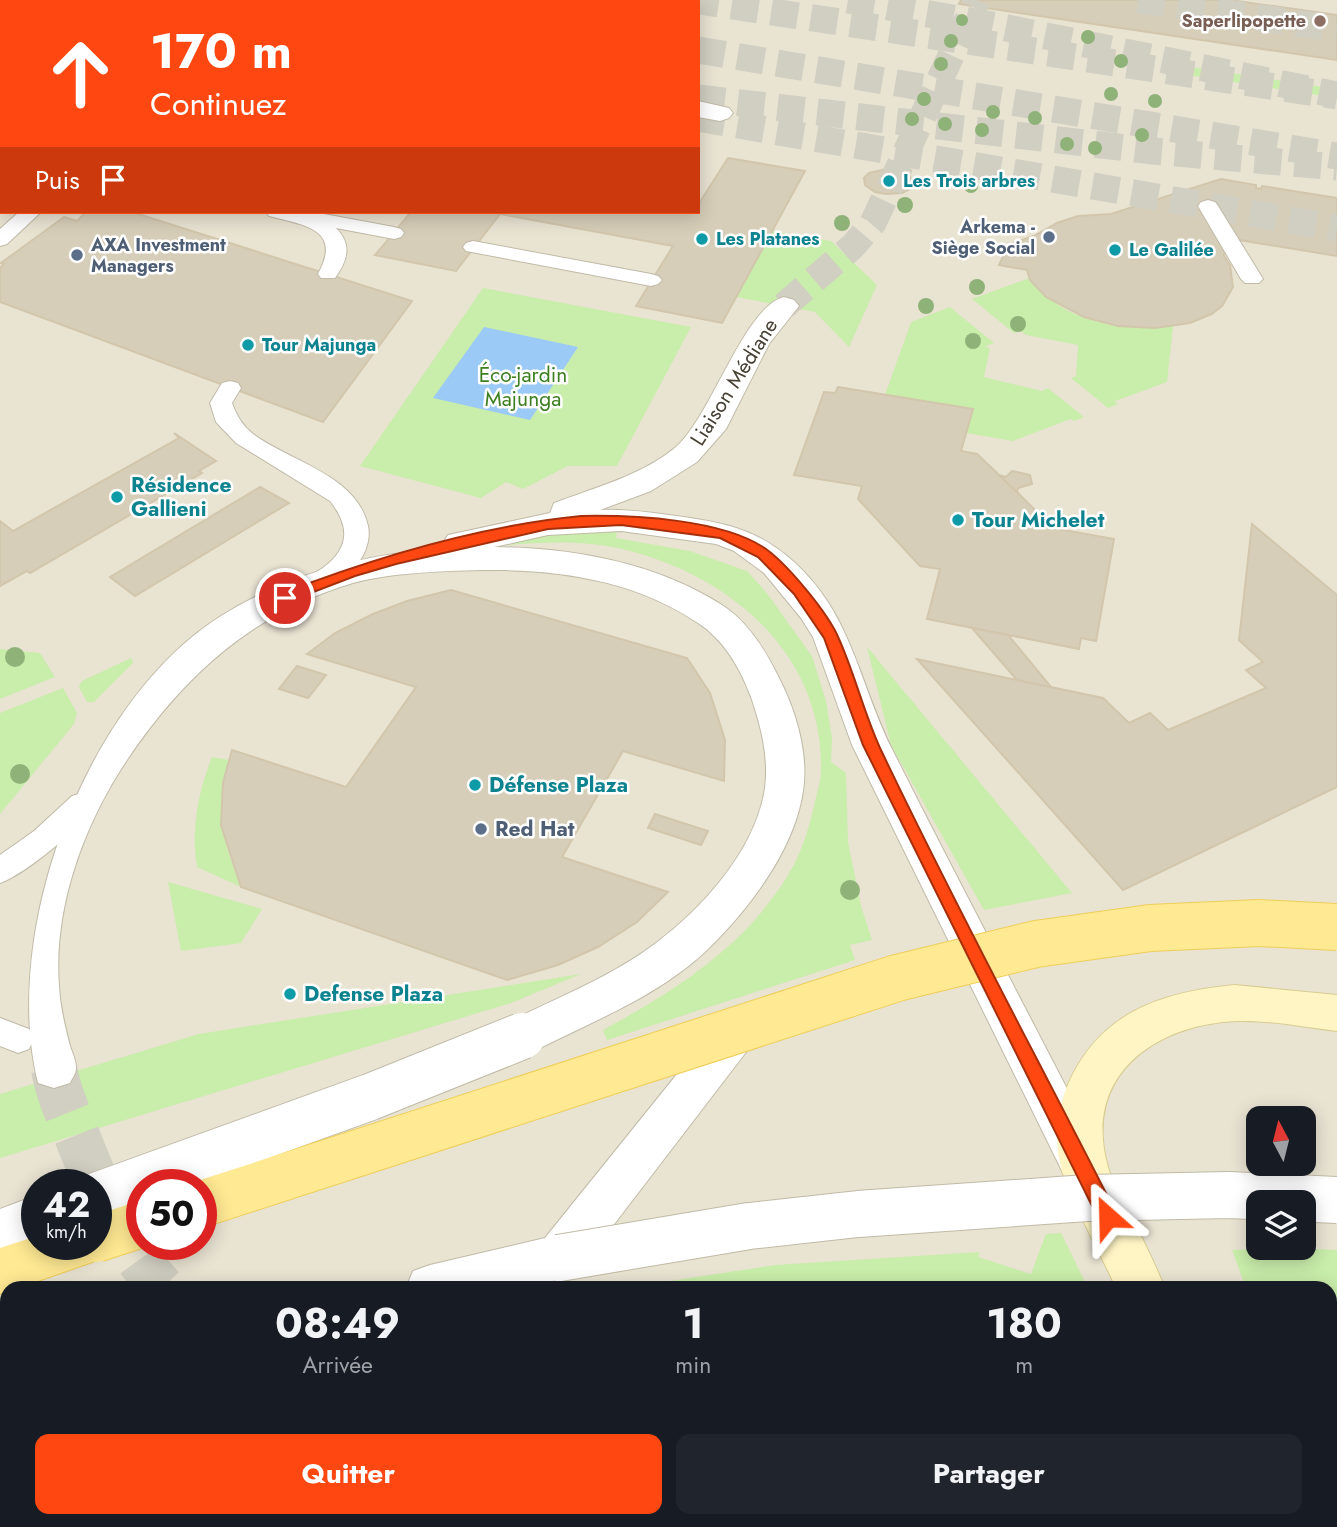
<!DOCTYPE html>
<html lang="fr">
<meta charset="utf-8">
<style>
:root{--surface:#171b24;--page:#20242c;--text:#f1f3f6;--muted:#9ea1a6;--accent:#ff4811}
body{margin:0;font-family:Jost,sans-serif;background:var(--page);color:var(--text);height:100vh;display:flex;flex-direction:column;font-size:26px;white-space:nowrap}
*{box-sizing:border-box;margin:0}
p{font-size:23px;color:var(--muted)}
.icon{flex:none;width:38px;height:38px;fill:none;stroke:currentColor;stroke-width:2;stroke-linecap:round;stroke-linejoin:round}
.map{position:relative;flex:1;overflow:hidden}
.side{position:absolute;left:0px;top:1281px;width:1337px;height:247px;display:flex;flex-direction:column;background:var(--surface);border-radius:21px 21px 0 0;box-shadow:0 4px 18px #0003}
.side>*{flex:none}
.hud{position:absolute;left:0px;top:0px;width:700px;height:214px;box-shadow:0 4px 18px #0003;background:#ff4811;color:#fff;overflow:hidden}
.needle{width:46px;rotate:353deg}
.buttons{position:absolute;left:1246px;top:1106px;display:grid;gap:14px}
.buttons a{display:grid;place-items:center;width:70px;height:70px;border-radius:14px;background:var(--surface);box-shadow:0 4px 18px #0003;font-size:35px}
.speed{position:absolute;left:21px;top:1169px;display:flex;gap:14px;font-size:35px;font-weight:700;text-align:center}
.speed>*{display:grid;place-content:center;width:91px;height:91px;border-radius:50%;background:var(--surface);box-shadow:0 4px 18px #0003;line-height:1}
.speed small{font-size:18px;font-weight:400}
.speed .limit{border:10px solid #d22;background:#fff;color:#111}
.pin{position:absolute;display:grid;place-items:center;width:60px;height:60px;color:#fff;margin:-30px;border:4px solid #fff;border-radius:50%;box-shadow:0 2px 7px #0007}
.me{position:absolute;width:77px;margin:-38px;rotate:335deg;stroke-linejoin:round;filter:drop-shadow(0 0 5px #0008)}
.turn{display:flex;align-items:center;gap:24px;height:147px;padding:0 35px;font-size:32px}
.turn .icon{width:91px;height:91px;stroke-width:2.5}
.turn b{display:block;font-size:49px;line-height:60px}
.then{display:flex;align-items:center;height:66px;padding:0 35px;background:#0003;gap:14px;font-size:26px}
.eta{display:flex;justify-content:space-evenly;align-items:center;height:119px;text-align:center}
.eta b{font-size:42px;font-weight:700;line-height:49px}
.primary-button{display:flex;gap:14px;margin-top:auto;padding:14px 35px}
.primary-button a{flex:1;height:80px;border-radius:14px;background:var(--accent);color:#fff;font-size:28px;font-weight:700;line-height:80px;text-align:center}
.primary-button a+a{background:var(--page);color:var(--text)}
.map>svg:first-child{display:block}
</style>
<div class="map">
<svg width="1337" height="1527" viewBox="0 0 1337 1527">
<rect width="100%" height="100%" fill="#f4f1e5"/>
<!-- residential -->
<path fill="#e9e3d2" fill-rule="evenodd" d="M0,0H1337V1527H0ZM2,2H698V212H2ZM1258,1118H1304V1164H1258ZM37,1185H96V1244H37ZM142,1185H201V1244H142ZM1258,1202H1304V1248H1258ZM7,1288H1330V1521H7Z"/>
<!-- green -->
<g fill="#c9edaa">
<path d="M1184,66L1337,89V98L1181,74Z"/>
<path d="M772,231L831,241L877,285L849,347L815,312L736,297Z"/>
<path d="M1030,278C1061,323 1122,331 1173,326L1167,382L1115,401L1118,404L1108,408L1071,378L1076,376L1078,345L1026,335L1021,331L1014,333L972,299Z"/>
<path d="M483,288L691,327L617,466H568L523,489L506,482L481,498L360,466Z"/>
<path d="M950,307L994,343L986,346L990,349L984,377L1042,391L1048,388L1084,417L1074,421L1071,419L1013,441L966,433L972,409L885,395L911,322Z"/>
<path d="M617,530L616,538L690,551L747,571L766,592L812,656L826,701L832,738L831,762L846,773L848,842L861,906L872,940L850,945L855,960L607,1040L603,1030C673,992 741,949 785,880C800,858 808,832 814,806C816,795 821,782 821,770C823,654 731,576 626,550C575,537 525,544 473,548L545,533Z"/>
<path d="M867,647L1072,893L984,910L891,745Z"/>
<path d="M0,649L40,653L55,677L0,699Z"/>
<path d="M131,658L133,663L94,702H87L79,687L82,681Z"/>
<path d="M63,688L77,713L74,724L0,814V713Z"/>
<path d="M212,757L229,760C214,815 222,836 241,887L197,867C191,829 198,792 212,757Z"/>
<path d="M168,882L262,909L241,943L181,951Z"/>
<path d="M581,974L511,1003L0,1158V1094L199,1034Z"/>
<path d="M1061,1233L1088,1288H624L775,1265L980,1252L978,1257L1031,1274L1046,1234Z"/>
<path d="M1296,1248L1337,1250V1393L1330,1388V1288H1246L1232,1250Z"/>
</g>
<!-- water -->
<path fill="#9bcaf7" d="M484,327L578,347L530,420L433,398Z"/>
<!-- building -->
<g fill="#d7ceb9" stroke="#d2c6ac" stroke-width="2">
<path d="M179,0H283L294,2H177Z"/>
<path d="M961,0H1230L1337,15V60L959,4Z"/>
<path d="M728,158L805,171L722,323L636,306L673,246L500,214L456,271L375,255L411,212H698V205Z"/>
<path d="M891,168L908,174L914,183L912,188L902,193L886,194L875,192L865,185L864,178L869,173Z"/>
<path d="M1221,179L1256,185V188L1261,189L1262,186L1337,198V256L1227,238L1224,256L1230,265L1233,287L1222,306L1212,314L1190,323L1155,328L1118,326L1084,317L1046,297L1030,280L1027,270L999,265L1009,244L1034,236L1057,223L1078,216L1111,214Z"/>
<path d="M86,212H132L412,301L323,422L0,302V268L4,264L1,263L64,217L77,221Z"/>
<path d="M838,387L973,409L961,451L977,454L1017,492L1040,515L1036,525L1114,539L1096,641L1081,638L1079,649L927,619L940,569L920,566L858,499L862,486L794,475L824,392L835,393Z"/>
<path d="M174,433L216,461L199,471L202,473L30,573L27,571L0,586V521L13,531L179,438Z"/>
<path d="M1012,471L1030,475L1032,484L1018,488L1017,492L999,475L1006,477Z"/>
<path d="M260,487L289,503L135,596L110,577Z"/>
<path d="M1252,524L1337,595V787L1123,890L917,659L1103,698L1129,723L1150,713L1168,730L1266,688L1246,670L1263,662L1239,640Z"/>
<path d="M451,590L687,658L710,693L725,740L724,781L623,751L562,857L668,892L637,922L598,947L558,965L507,980L241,887L221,825L223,783L232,750L346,787L416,687L307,654L335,633L373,614L407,601Z"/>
<path d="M972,628L1008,635L1051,687L1017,680Z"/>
<path d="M297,666L326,675L308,698L279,689Z"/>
<path d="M655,814L708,831L701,845L648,828Z"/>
<path d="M7,1397V1521H185L192,1527H0V1399Z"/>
</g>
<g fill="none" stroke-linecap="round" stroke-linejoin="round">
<!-- street-tunnel-far1 -->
<g stroke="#d1cec2" stroke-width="27" stroke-dasharray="27 13" stroke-linecap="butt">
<path d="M1138,0L1337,29"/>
<path d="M698,118L1337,228"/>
<path d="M784,306L853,246L873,223L977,0"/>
</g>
<!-- street-tunnel -->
<path stroke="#d1cec2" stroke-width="46" stroke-dasharray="46 24" stroke-linecap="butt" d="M54,1069C58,1092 68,1114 77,1136C99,1192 121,1244 162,1288"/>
<!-- primary-tunnel -->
<g stroke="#d1cec2" stroke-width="27" stroke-dasharray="27 13" stroke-linecap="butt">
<path d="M187,0L196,2"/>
<path d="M848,0L987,24L1337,95"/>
<path d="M698,98L1153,151L1337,167"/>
</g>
<!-- highway-tunnel -->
<g stroke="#d1cec2" stroke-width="27" stroke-dasharray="27 13" stroke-linecap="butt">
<path d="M391,0L402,2"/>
<path d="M692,0L1337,96"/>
<path d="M698,50L1337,156"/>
</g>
<!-- lane casing -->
<g stroke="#c0baa7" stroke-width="2">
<g id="lane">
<path d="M1208,200L1215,202L1218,206L1263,279L1259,283H1245L1241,279L1198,206L1201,202Z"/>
<path d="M19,212H41L7,244L0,246V229Z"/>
<path d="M266,212H313L394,227L401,229L404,233L401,237L394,239L336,228C353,245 347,261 335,278H321L318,274C343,229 304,225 269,216Z"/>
<path d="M473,241L651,274L658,276L662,280L658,284L651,286L466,251L463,247L466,243Z"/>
<path d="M230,381L238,383L241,388L232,403C237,416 242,425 253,434C291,462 357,475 368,526C372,546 359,566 344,578C332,587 320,595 305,591L301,585C306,577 315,573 323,568C350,548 350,526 330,501L236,443L216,422L210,403L222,383Z"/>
<path d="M82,793L92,796L96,804C84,826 24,875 0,883V855L34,831L72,796Z"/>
<path d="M0,1018L29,1029L34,1039L29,1049L18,1053L0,1046Z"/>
</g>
</g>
<!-- street casing -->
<g stroke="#c0baa7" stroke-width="2">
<g id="street">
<path d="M9,0H42L44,2H11Z"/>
<path d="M698,101L729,108L733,113L729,118L720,121L698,117Z"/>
<path d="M784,297L794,300L799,306L769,344L726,429L697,462L651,491L600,510C624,509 646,512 669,515C714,521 751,526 787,556C852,610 857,679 892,749C959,883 1030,1016 1098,1149L1105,1164L1098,1179L1082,1185L1066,1179L852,745L813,637L801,618L764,573L734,551L716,544L621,531L548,535L494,547C573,548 654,562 722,605C747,621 764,648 777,674C795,708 809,752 803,791C795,846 755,901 717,940C668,992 600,1018 538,1049L522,1055L506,1049L500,1036L506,1023C557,998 611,977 656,943C704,907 756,849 765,788C769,757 761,726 751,697C740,668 724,640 698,623C639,583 569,571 499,570C458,570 392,572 353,583C254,612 183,676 127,760C84,824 53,908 59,986C60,1006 65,1027 70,1046C72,1052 77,1063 76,1069C76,1074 72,1078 70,1083L54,1088L38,1083C0,929 88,699 221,616C290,573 366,553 446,549L443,543L448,535L550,513L554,503C594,488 643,475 676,447C712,415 744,307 784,297Z"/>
<path d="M738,1011L753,1017L760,1030L753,1043L576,1274L529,1288H406L413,1271L430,1265L545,1238L723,1017Z"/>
<path d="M37,1195V1239L0,1253V1209Z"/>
<path d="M7,1395V1447L0,1449V1397Z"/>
<path d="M653,1521H712L709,1527H650Z"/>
<path d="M924,1521H988L991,1527H927Z"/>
</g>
</g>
<!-- secondary casing -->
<g stroke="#d8cb90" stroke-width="2">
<g id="secondary">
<path d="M1235,985L1337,995V1031C1304,1027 1270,1020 1236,1021C1153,1025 1082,1077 1108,1167C1112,1181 1120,1194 1126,1206C1140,1233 1153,1260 1165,1288H1116C1100,1252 1074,1207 1062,1171C1054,1144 1056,1112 1067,1087C1098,1013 1160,992 1235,985Z"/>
<path d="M1330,1456L1337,1459V1514L1330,1512Z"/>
<path d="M1062,1521H1116L1113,1527H1059Z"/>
</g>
</g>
<!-- primary casing -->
<g stroke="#efce58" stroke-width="2">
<path id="primary" d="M96,1227L105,1244L98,1260L18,1288H7V1292L0,1294V1248L37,1236V1244H96Z"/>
</g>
<!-- lane -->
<use href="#lane" fill="#fff" fill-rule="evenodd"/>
<!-- street -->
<use href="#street" fill="#fff" fill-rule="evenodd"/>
<!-- secondary -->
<use href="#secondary" fill="#fff5c4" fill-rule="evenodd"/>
<!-- primary -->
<use href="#primary" fill="#ffe993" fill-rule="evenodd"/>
<!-- street-bridge casing -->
<g stroke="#c0baa7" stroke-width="48" stroke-linecap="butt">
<g id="street-bridge">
<path d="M96,1196L370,1097L522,1036"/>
<path d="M559,1258L749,1226L858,1214L1087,1198L1229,1195L1337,1200"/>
</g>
</g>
<!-- primary-bridge casing -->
<g stroke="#efce58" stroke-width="48" stroke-linecap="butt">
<g id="primary-bridge">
<path d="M201,1204L897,978L1036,944L1150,928L1259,923L1337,927"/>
<path d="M96,1239L142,1224"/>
</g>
</g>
<!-- street-bridge -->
<use href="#street-bridge" stroke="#fff" stroke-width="46"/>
<!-- primary-bridge -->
<use href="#primary-bridge" stroke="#ffe993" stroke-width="46"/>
</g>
<!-- trees -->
<g fill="#8fb279">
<circle cx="962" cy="20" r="6"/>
<circle cx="1088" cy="37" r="7"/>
<circle cx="951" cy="41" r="7"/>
<circle cx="1121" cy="61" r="7"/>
<circle cx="941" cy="64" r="7"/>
<circle cx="1111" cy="94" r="7"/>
<circle cx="924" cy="99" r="7"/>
<circle cx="1155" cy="101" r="7"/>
<circle cx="993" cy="112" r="7"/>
<circle cx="1035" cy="118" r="7"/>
<circle cx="912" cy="119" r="7"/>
<circle cx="945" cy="124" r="7"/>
<circle cx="982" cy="130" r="7"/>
<circle cx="1142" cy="135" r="7"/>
<circle cx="1067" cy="144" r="7"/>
<circle cx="1095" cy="148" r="7"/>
<circle cx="971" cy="186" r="7"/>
<circle cx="905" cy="205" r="8"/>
<circle cx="842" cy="223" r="8"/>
<circle cx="977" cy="287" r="8"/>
<circle cx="926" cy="306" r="8"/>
<circle cx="1018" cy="324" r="8"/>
<circle cx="973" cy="341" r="8"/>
<circle cx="15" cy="657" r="10"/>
<circle cx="20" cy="774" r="10"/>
<circle cx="850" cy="890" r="10"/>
</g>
<!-- route -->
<path fill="#ff4811" stroke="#a62f0b" stroke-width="2" d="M581,516C634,515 723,519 766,549C788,565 829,614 839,639C855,675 864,713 880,748C954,904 1037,1057 1115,1211L1117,1217L1115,1224L1108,1226L1101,1224L863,745L824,638L794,594L758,557L720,538L621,525L548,529L396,564L355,576L285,603L277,598L280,594C376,557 478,526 581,516Z"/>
<!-- markers -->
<circle fill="#8d6e63" stroke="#fff" stroke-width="2.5" cx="1320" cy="21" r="7"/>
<g fill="#0f9aa8" stroke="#fff" stroke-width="2.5">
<circle cx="889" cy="181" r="7"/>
<circle cx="702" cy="239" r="7"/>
<circle cx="1115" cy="250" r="7"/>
<circle cx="248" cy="345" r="7"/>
<circle cx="117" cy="497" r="7"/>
<circle cx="958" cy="520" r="7"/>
<circle cx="475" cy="785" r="7"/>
<circle cx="290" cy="994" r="7"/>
</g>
<g fill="#5c6f8a" stroke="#fff" stroke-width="2.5">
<circle cx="1049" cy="237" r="7"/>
<circle cx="77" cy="255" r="7"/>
<circle cx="481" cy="829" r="7"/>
</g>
<g text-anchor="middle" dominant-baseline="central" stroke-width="5" stroke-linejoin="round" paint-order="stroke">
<!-- far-education labels -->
<g font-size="18" font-weight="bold" fill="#785e54" stroke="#fff" text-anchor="end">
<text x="1306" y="21">Saperlipopette</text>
</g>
<!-- far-culture labels -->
<g font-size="18" font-weight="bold" fill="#0d838f" stroke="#fff" text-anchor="start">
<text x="903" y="181">Les Trois arbres</text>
<text x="716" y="239">Les Platanes</text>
<text x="1129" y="250">Le Galilée</text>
<text x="262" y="345">Tour Majunga</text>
</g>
<!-- far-service labels -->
<g font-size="18" font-weight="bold" fill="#4e5e75" stroke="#fff" text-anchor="end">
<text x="1035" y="227">Arkema -<tspan x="1035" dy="21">Siège Social</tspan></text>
<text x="91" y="245" text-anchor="start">AXA Investment<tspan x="91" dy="21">Managers</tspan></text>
</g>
<!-- park labels -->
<g font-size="21" fill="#3d7f21" stroke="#fff">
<text x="523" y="375">Éco-jardin<tspan x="523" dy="24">Majunga</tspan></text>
</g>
<!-- street labels -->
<g font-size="21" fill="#474134" stroke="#fff">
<text transform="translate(734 382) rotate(-58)">Liaison Médiane</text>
</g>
<!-- culture labels -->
<g font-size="21" font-weight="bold" fill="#0d838f" stroke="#fff" text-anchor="start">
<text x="131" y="485">Résidence<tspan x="131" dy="24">Gallieni</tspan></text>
<text x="972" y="520">Tour Michelet</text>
<text x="489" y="785">Défense Plaza</text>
<text x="304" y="994">Defense Plaza</text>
</g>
<!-- service labels -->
<g font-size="21" font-weight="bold" fill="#4e5e75" stroke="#fff" text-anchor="start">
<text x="495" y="829">Red Hat</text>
</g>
</g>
</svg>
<div class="buttons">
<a><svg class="needle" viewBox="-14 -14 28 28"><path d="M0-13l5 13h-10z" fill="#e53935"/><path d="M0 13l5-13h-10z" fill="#9ea1a6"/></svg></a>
<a><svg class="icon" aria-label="layers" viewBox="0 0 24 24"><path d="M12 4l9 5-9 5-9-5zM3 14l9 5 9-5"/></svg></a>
</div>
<div class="speed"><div>42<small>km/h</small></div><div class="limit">50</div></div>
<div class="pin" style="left:285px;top:598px;background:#d93025"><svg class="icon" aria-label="arrive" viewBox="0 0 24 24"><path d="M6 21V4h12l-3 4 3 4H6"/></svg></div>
<svg class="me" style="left:1108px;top:1217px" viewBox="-20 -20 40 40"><path d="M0-17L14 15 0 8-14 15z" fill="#ff4811" stroke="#fff" stroke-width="4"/></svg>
<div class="hud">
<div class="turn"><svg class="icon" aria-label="ahead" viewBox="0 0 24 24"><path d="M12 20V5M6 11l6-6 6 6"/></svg><div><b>170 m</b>Continuez</div></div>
<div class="then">Puis<svg class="icon" aria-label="arrive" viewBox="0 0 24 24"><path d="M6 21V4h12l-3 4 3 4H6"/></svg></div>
</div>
<section class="side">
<div class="eta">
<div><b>08:49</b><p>Arrivée</p></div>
<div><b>1</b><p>min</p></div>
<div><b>180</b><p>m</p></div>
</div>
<div class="primary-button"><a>Quitter</a><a>Partager</a></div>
</section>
</div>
